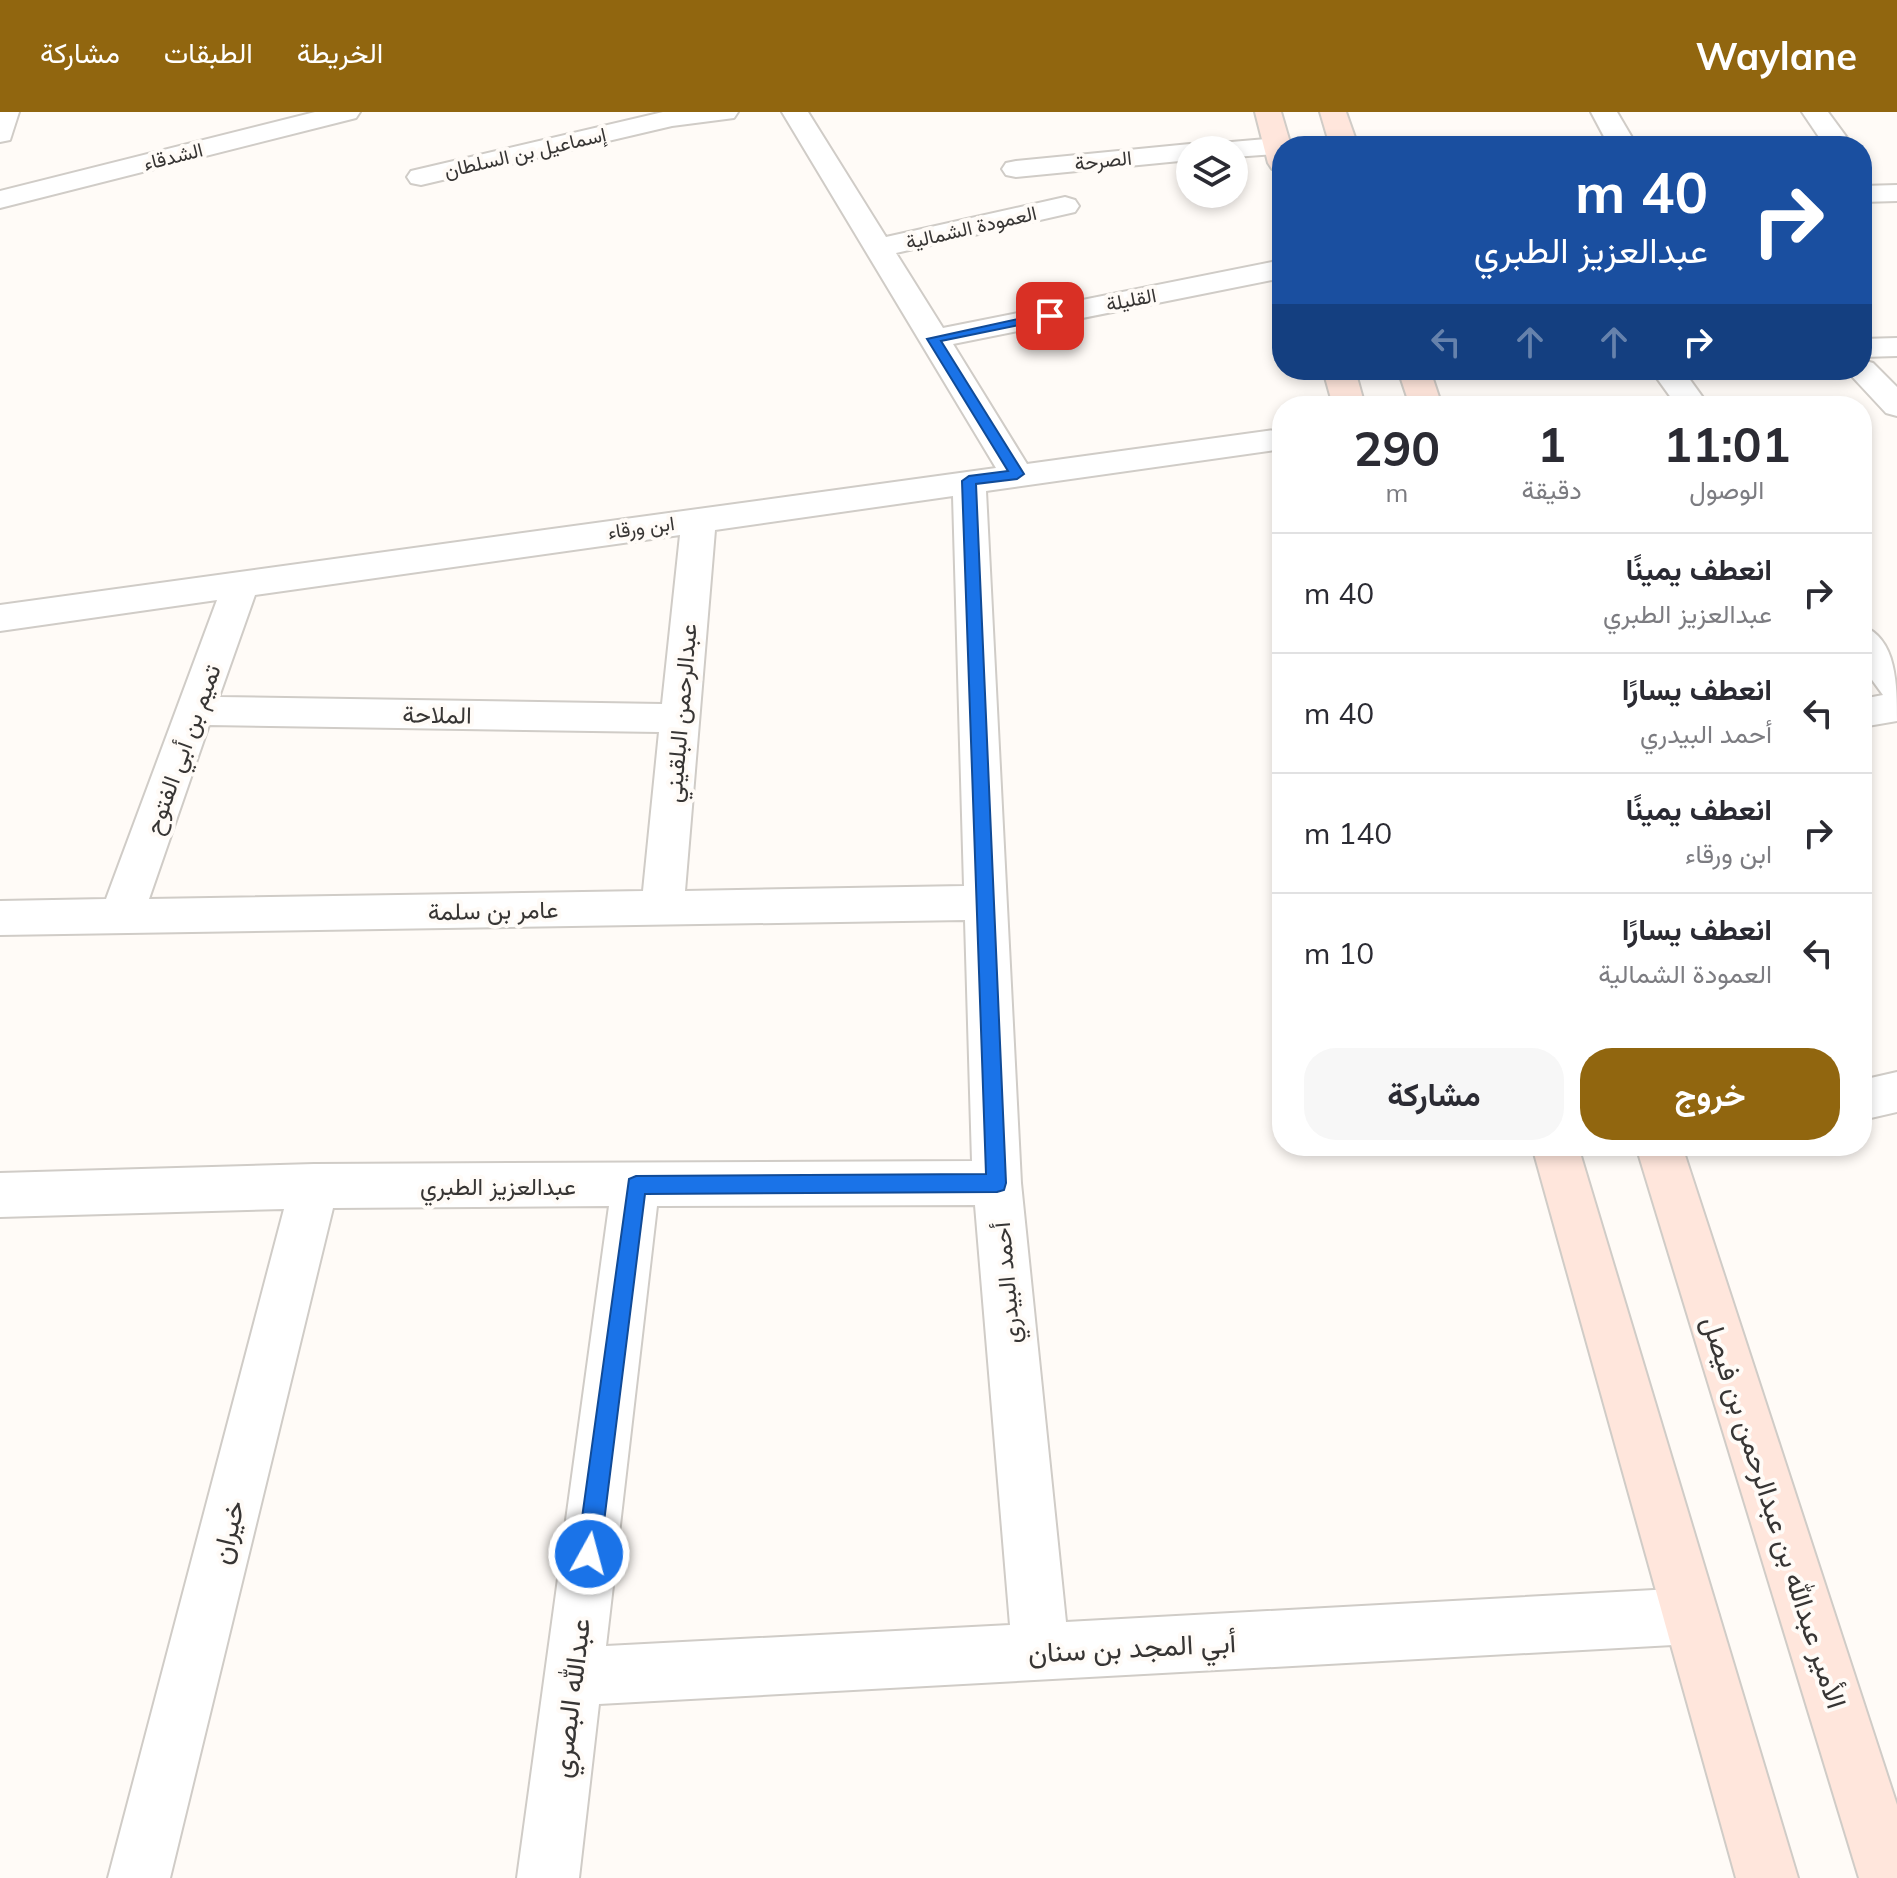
<!DOCTYPE html>
<html lang="ar">
<meta charset="utf-8">
<style>
:root{--surface:#fff;--page:#f7f7f7;--text:#2b2b33;--muted:#7c7c81;--line:#e1e1e2;--accent:#91660f}
body{margin:0;font-family:Mulish,Vazirmatn,sans-serif;background:var(--page);color:var(--text);direction:rtl;height:100vh;display:flex;flex-direction:column;font-size:30px;white-space:nowrap}
*{box-sizing:border-box;margin:0}
p{font-size:26px;color:var(--muted)}
.icon{flex:none;width:44px;height:44px;fill:none;stroke:currentColor;stroke-width:2;stroke-linecap:round;stroke-linejoin:round}
.map{position:relative;flex:1;overflow:hidden;direction:ltr}
.side{position:absolute;left:1272px;top:284px;width:600px;height:760px;display:flex;flex-direction:column;background:var(--surface);border-radius:32px;box-shadow:0 4px 12px #0003;direction:rtl}
.side>*{flex:none}
.guide{position:absolute;left:1272px;top:24px;width:600px;height:244px;border-radius:32px;box-shadow:0 4px 12px #0003;direction:rtl;background:#1a4fa0;color:#fff;overflow:hidden}
.fabs{position:absolute;left:1176px;top:24px;display:grid;gap:16px}
.fabs a{display:grid;place-items:center;width:72px;height:72px;border-radius:50%;background:var(--surface);box-shadow:0 4px 12px #0003;font-size:40px}
.pin{position:absolute;display:grid;place-items:center;width:68px;height:68px;color:#fff;margin:-34px;border-radius:16px;box-shadow:0 4px 12px #0006}
.me{position:absolute;width:88px;margin:-44px;rotate:7deg;stroke-linejoin:round;filter:drop-shadow(0 0 6px #0008)}
.turn{display:flex;align-items:center;gap:28px;height:168px;padding:0 32px;font-size:36px}
.turn .icon{width:104px;height:104px;stroke-width:2.5}
.turn b{display:block;font-size:56px;line-height:68px}
.lanes{display:flex;align-items:center;height:76px;padding:0 32px;background:#0003;justify-content:center;gap:40px;direction:ltr}
.lanes .off{opacity:.35}
.eta{display:flex;justify-content:space-evenly;align-items:center;height:136px;text-align:center}
.eta b{font-size:48px;font-weight:700;line-height:56px}
.cta{display:flex;gap:16px;margin-top:auto;padding:16px 32px}
.cta a{flex:1;height:92px;border-radius:32px;background:var(--accent);color:#fff;font-size:32px;font-weight:700;line-height:92px;text-align:center}
.cta a+a{background:var(--page);color:var(--text)}
ul{padding:0;list-style:none}
li{display:flex;align-items:center;gap:24px;height:120px;padding:0 32px;border-top:2px solid var(--line)}
li div{flex:1}
li b{display:block;font-size:30px}
li em{font-style:normal}
header{display:flex;align-items:center;gap:48px;box-sizing:border-box;height:112px;padding:0 40px;background:var(--accent);color:#fff}
header strong{font-size:38px}
nav{display:flex;gap:44px;margin-inline-start:auto;font-size:28px}
.map>svg:first-child{display:block}
</style>
<header>
<strong>Waylane</strong>
<nav><a>الخريطة</a><a>الطبقات</a><a>مشاركة</a></nav>
</header>
<div class="map">
<svg width="1897" height="1766" viewBox="0 0 1897 1766">
<rect width="100%" height="100%" fill="#fffbf7"/>
<g fill="none" stroke-linecap="round" stroke-linejoin="round">
<!-- street casing -->
<g stroke="#d0ccc7" stroke-width="4">
<g id="street">
<path d="M0,0H19L10,28L0,30Z"/>
<path d="M315,0H360L356,6L0,96V79Z"/>
<path d="M663,0H738L734,6L672,14L421,73L411,71L407,65L411,59Z"/>
<path d="M782,0H808L886,125L1065,85L1075,88L1079,94L1075,100L896,141L943,216L1282,148V166L953,232L1027,352L1282,317V337L986,379L1021,1071L1066,1510L1691,1476L1711,1484L1719,1504L1711,1524L1691,1532L599,1592L579,1766H517L609,1094L333,1096L170,1766H108L284,1097L0,1105V1061L314,1052L972,1049L965,808L0,823V789L106,787L217,488L0,519V493L996,356ZM953,384L964,774L685,779L715,418ZM680,423L662,592L219,585L255,483ZM209,613L659,620L643,779L149,787ZM975,1093L1010,1513L606,1534L657,1094Z"/>
<path d="M1591,0H1617L1637,34H1609Z"/>
<path d="M1802,0H1828L1853,34H1825Z"/>
<path d="M1277,26L1287,28L1291,34H1282V41L1277,42L1234,45V38H1204L1208,32Z"/>
<path d="M1190,32L1202,38H1190V48L1016,65L1006,63L1002,57L1006,51L1016,49Z"/>
<path d="M1897,73V89L1862,90V74Z"/>
<path d="M1897,226V244L1862,245V227Z"/>
<path d="M1862,248L1873,251L1897,275V304L1886,301L1846,258H1862Z"/>
<path d="M1651,258H1683L1709,294H1677Z"/>
<path d="M1862,514C1897,526 1897,574 1897,609L1862,615V587L1883,583L1862,554Z"/>
<path d="M1897,960V1000L1862,1008V968Z"/>
</g>
</g>
<!-- secondary casing -->
<g stroke="#d0ccc7" stroke-width="4">
<g id="secondary">
<path d="M1255,0H1281L1291,34H1282V59L1272,57L1268,51Z"/>
<path d="M1320,0H1346L1358,34H1330Z"/>
<path d="M1323,258H1355L1365,294H1333Z"/>
<path d="M1398,258H1430L1442,294H1410Z"/>
<path d="M1532,1034H1578L1798,1766H1736Z"/>
<path d="M1636,1034H1682L1897,1693V1766H1859Z"/>
</g>
</g>
<!-- street -->
<use href="#street" fill="#fff" fill-rule="evenodd"/>
<!-- secondary -->
<use href="#secondary" fill="#ffe6dc" fill-rule="evenodd"/>
</g>
<!-- route -->
<path fill="#1a73e8" stroke="#114b97" stroke-width="2" d="M1050,200L1056,204L1054,206L941,229L1024,362L1017,367L976,372L1006,1071L1004,1078L997,1080L645,1082L600,1442L597,1450L589,1453L581,1450L577,1442L629,1067L636,1064L986,1062L962,369L969,364L1008,359L927,227Z"/>
<g text-anchor="middle" dominant-baseline="central" stroke-width="8" stroke-linejoin="round" paint-order="stroke">
<!-- far-street labels -->
<g font-size="20" fill="#373534" stroke="#fffbf7">
<text transform="translate(525 40) rotate(-13)">إسماعيل بن السلطان</text>
<text transform="translate(173 44) rotate(-14)">الشدقاء</text>
<text transform="translate(1103 48) rotate(-6)">الصرحة</text>
<text transform="translate(971 115) rotate(-13)">العمودة الشمالية</text>
<text transform="translate(1131 187) rotate(-11)">القليلة</text>
<text transform="translate(641 415) rotate(-8)">ابن ورقاء</text>
</g>
<!-- street labels -->
<g font-size="24" fill="#373534" stroke="#fffbf7">
<text transform="translate(680 601) rotate(-85)">عبدالرحمن البلقيني</text>
<text transform="translate(437 602) rotate(1)">الملاحة</text>
<text transform="translate(182 637) rotate(-70)">تميم بن أبي الفتوح</text>
<text transform="translate(493 798) rotate(-1)">عامر بن سلمة</text>
<text x="498" y="1074">عبدالعزيز الطبري</text>
<text transform="translate(1006 1171) rotate(-95)">أحمد البيدري</text>
</g>
<!-- near-street labels -->
<g font-size="28" fill="#373534" stroke="#fffbf7">
<text transform="translate(1775 1400) rotate(72)">الأمير عبدالله بن عبدالرحمن بن فيصل</text>
<text transform="translate(227 1420) rotate(-76)">خيران</text>
<text transform="translate(1132 1535) rotate(-3)">أبي المجد بن سنان</text>
<text transform="translate(570 1586) rotate(-83)">عبدالله البصري</text>
</g>
</g>
</svg>
<div class="fabs">
<a><svg class="icon" aria-label="layers" viewBox="0 0 24 24"><path d="M12 4l9 5-9 5-9-5zM3 14l9 5 9-5"/></svg></a>
</div>
<div class="pin" style="left:1050px;top:204px;background:#d93025"><svg class="icon" aria-label="arrive" viewBox="0 0 24 24"><path d="M6 21V4h12l-3 4 3 4H6"/></svg></div>
<svg class="me" style="left:589px;top:1442px" viewBox="-20 -20 40 40"><circle r="17" fill="#1a73e8" stroke="#fff" stroke-width="3"/><path d="M0-11L8 9 0 5-8 9z" fill="#fff"/></svg>
<div class="guide">
<div class="turn"><svg class="icon" aria-label="right" viewBox="0 0 24 24"><path d="M7 20v-9h11M14 6l5 5-5 5"/></svg><div><b>40 m</b>عبدالعزيز الطبري</div></div>
<div class="lanes"><svg class="icon off" aria-label="left" viewBox="0 0 24 24"><path d="M17 20v-9H6M10 6l-5 5 5 5"/></svg><svg class="icon off" aria-label="ahead" viewBox="0 0 24 24"><path d="M12 20V5M6 11l6-6 6 6"/></svg><svg class="icon off" aria-label="ahead" viewBox="0 0 24 24"><path d="M12 20V5M6 11l6-6 6 6"/></svg><svg class="icon" aria-label="right" viewBox="0 0 24 24"><path d="M7 20v-9h11M14 6l5 5-5 5"/></svg></div>
</div>
<section class="side">
<div class="eta">
<div><b>11:01</b><p>الوصول</p></div>
<div><b>1</b><p>دقيقة</p></div>
<div><b>290</b><p>m</p></div>
</div>
<ul>
<li><svg class="icon" aria-label="right" viewBox="0 0 24 24"><path d="M7 20v-9h11M14 6l5 5-5 5"/></svg><div><b>انعطف يمينًا</b><p>عبدالعزيز الطبري</p></div><em>40 m</em></li>
<li><svg class="icon" aria-label="left" viewBox="0 0 24 24"><path d="M17 20v-9H6M10 6l-5 5 5 5"/></svg><div><b>انعطف يسارًا</b><p>أحمد البيدري</p></div><em>40 m</em></li>
<li><svg class="icon" aria-label="right" viewBox="0 0 24 24"><path d="M7 20v-9h11M14 6l5 5-5 5"/></svg><div><b>انعطف يمينًا</b><p>ابن ورقاء</p></div><em>140 m</em></li>
<li><svg class="icon" aria-label="left" viewBox="0 0 24 24"><path d="M17 20v-9H6M10 6l-5 5 5 5"/></svg><div><b>انعطف يسارًا</b><p>العمودة الشمالية</p></div><em>10 m</em></li>
</ul>
<div class="cta"><a>خروج</a><a>مشاركة</a></div>
</section>
</div>
